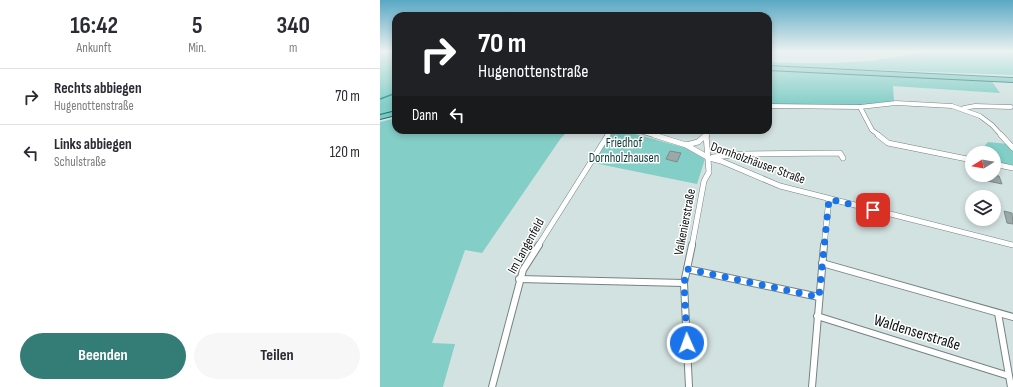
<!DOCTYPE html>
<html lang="de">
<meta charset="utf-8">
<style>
:root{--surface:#fff;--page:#f7f7f7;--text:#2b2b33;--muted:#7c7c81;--line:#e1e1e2;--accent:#347c76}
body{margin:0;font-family:"Sofia Sans Condensed",sans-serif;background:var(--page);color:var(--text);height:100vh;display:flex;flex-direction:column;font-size:15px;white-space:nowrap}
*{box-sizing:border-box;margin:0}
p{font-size:13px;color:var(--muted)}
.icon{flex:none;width:22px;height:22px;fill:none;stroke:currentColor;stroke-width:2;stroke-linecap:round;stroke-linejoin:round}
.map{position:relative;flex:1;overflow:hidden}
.sheet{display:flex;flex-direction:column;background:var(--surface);width:380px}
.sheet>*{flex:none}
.hud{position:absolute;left:12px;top:12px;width:380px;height:122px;border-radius:12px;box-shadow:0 2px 6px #0003;background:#202124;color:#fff;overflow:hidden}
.needle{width:26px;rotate:259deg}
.controls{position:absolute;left:585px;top:146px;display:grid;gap:8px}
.controls a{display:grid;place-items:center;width:36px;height:36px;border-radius:50%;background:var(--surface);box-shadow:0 2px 6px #0003;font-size:20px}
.pin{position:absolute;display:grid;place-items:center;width:34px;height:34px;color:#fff;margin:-17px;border-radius:8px;box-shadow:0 2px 6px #0006}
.me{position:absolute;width:44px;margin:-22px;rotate:358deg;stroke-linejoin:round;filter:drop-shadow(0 0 3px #0008)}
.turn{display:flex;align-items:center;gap:14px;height:84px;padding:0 20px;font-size:18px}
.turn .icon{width:52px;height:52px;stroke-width:2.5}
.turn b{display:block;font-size:28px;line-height:34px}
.then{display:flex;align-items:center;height:38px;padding:0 20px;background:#0003;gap:8px;font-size:15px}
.eta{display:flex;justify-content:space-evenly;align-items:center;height:68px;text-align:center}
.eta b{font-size:24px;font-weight:700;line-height:28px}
.cta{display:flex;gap:8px;margin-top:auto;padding:8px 20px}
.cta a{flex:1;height:46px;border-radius:24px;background:var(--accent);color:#fff;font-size:16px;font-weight:700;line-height:46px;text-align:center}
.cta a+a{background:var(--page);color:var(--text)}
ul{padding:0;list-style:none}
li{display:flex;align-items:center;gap:12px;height:56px;padding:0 20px;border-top:1px solid var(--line)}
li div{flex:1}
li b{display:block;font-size:15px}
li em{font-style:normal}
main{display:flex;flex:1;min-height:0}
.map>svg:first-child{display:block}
</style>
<main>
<section class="sheet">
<div class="eta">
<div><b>16:42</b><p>Ankunft</p></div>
<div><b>5</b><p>Min.</p></div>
<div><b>340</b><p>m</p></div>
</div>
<ul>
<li><svg class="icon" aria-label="right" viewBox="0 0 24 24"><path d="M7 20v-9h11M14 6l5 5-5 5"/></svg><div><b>Rechts abbiegen</b><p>Hugenottenstraße</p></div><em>70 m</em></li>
<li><svg class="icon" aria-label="left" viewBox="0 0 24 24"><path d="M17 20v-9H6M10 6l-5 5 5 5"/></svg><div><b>Links abbiegen</b><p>Schulstraße</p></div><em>120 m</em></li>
</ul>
<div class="cta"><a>Beenden</a><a>Teilen</a></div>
</section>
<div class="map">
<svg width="633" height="387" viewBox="0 0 633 387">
<rect width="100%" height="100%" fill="#d2e2e0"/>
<!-- green -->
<g fill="#83cec7">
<path d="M0,51H16V111L0,115Z"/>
<path d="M539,51H633V75L388,66V62C431,64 499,65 539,51Z"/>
<path d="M388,69L611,80L620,93L513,86L514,102H503L479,106L388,104Z"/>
<path d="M16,118V130H189L181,138L102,253L85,250L52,343L75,344L63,387H0V122Z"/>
<path d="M231,130H240L306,148L325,159L317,184L209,162Z"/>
<path d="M608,142L628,144L633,151V165L614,162V153H600L601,150Z"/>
</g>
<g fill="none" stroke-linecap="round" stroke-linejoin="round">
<!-- stream -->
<path stroke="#24978f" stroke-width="1.5" d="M0,99L16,93"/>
</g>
<!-- building -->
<g fill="#9aa8a7" stroke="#7d8c8a">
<path d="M290,151L301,153L297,162L286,159Z"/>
<path d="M606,175L619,176L622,184L608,181Z"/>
<path d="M624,211L632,213L633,224L627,223Z"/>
</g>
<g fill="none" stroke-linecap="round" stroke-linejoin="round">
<!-- street-far2 casing -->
<g stroke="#758381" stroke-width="5">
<g id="street-far2">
<path d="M388,106L480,107L516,103L572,106L600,116L612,125L622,136"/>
<path d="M480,107L492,130L500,136"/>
<path d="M584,108L595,106L631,107"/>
<path d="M257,130L277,136"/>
<path d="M325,130L327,136"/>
<path d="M227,136L231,130"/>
<path d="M325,136L326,135"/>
</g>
</g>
<!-- street-far1 casing -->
<g stroke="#758381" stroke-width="6">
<g id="street-far1">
<path d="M274,135L306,145L329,158L341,161L400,186L633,245"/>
<path d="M498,135L508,143L592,160"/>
<path d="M621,135L633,148"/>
<path d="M306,145L318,142L326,135"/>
<path d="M333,157L364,154L460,153L463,158"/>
<path d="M614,164L633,168"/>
<path d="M158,246L228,135"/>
<path d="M312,246L324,181L329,172L326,135"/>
<path d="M444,246L449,199"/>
</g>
</g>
<!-- street casing -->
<g stroke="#758381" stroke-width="8">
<g id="street">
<path d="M442,263L633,317"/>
<path d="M307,269L439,297"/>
<path d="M139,279L304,283"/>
<path d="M618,313L631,387"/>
<path d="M437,316L629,376"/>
<path d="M112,387L143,270L159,245"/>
<path d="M309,387L304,283L312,245"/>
<path d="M432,387L444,245"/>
</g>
</g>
<!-- primary casing -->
<g stroke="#1a716b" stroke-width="2">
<g id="primary">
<path d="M388,66L633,78V82L388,70Z"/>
<path d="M16,111V115L0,119V115Z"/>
</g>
</g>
<!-- street-far2 -->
<use href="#street-far2" stroke="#fff" stroke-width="4"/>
<!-- street-far1 -->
<use href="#street-far1" stroke="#fff" stroke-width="5"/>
<!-- street -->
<use href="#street" stroke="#fff" stroke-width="6"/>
<!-- primary -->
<use href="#primary" fill="#7ac8c4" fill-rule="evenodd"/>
</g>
<!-- sky -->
<linearGradient id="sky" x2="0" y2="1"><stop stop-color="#59a8c4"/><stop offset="0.49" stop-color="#ebf2f1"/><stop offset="1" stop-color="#ebf2f1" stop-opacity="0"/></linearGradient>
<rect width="633" height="105" fill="url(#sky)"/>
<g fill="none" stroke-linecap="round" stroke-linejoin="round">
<!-- route -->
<path stroke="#1a73e8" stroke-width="7" stroke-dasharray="0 12.6" d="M307,343L304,283L307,269L439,297L449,199L493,210"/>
</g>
<g text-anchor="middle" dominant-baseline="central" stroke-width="3" stroke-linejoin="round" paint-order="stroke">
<!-- park labels -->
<g font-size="13" fill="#083b37" stroke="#fff">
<text x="244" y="143">Friedhof<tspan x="244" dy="15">Dornholzhausen</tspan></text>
</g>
<!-- street labels -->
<g font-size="13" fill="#0c1211" stroke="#fff">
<text transform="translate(378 163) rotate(20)">Dornholzhäuser Straße</text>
<text transform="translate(305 222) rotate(-79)">Valkenierstraße</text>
<text transform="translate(146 246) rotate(-61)">Im Langenfeld</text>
</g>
<!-- near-street labels -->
<g font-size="16" fill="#0c1211" stroke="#fff">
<text transform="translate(537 333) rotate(17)">Waldenserstraße</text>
</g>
</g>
</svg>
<div class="controls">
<a><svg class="needle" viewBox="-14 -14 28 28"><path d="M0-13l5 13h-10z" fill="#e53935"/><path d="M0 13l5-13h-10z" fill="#7c7c81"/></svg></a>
<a><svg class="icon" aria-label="layers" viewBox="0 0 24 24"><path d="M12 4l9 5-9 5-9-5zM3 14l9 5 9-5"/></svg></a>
</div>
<div class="pin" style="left:493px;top:210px;background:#d93025"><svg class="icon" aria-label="arrive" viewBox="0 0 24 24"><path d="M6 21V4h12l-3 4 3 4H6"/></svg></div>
<svg class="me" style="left:307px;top:343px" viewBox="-20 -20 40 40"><circle r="17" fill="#1a73e8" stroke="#fff" stroke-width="3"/><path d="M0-11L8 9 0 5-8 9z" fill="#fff"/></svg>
<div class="hud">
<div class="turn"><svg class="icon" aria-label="right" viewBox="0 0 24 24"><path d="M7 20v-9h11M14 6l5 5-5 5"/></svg><div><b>70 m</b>Hugenottenstraße</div></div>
<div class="then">Dann<svg class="icon" aria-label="left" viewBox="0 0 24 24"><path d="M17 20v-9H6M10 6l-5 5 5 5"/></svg></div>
</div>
</div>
</main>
